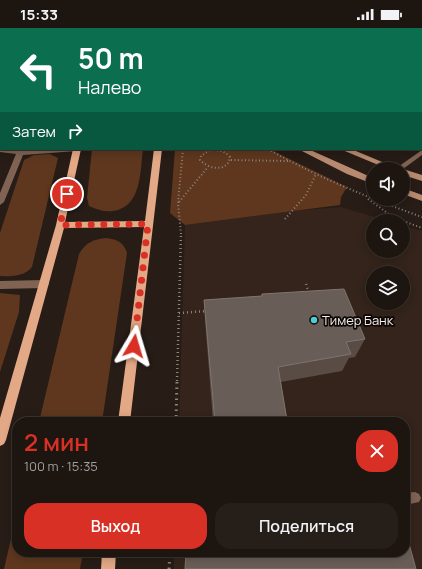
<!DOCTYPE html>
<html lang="ru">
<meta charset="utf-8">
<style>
:root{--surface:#1d1510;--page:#251e19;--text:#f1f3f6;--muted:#a09f9f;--line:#3b3430;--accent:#d93025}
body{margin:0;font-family:Manrope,sans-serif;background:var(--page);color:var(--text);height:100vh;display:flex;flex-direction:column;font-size:15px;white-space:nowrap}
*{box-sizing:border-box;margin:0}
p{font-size:13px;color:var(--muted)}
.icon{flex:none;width:22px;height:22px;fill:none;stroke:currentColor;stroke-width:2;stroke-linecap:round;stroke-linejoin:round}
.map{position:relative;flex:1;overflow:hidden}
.side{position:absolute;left:12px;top:389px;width:398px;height:140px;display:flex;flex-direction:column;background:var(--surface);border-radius:16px;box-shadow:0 2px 10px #0003,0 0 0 1px var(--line)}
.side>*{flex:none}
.top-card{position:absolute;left:0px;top:0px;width:422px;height:122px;box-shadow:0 2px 10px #0003,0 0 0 1px var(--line);background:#0b6e4f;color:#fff;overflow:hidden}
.controls{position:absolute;left:366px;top:134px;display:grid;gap:8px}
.controls a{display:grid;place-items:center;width:44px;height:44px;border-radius:50%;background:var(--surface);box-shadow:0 2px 10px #0003,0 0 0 1px var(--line);font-size:20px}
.pin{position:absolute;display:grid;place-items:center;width:34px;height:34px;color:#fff;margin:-17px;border:2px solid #fff;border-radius:50%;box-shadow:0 1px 4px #0007}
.me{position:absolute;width:44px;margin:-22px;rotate:7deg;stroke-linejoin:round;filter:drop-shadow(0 0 3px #0008)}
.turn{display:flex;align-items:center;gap:14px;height:84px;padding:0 12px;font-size:18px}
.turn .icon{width:52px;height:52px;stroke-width:2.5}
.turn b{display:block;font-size:28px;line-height:34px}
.then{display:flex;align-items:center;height:38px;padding:0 12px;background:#0003;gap:8px;font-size:15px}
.round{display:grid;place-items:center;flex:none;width:42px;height:42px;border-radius:16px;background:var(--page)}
.headline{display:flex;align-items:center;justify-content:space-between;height:68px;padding:0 12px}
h1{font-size:24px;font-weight:600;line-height:30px;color:var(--accent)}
.cta{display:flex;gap:8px;margin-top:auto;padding:8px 12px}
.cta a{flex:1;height:46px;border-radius:16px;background:var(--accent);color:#fff;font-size:16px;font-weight:600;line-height:46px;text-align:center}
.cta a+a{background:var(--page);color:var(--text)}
.status{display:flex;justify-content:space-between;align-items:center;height:28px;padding:0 20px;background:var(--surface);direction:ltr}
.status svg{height:11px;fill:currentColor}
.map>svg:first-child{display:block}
</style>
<div class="status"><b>15:33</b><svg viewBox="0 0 49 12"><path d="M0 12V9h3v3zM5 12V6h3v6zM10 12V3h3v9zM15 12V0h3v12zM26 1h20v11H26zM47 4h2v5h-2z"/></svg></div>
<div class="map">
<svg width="422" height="541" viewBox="0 0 422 541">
<rect width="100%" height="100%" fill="#271c16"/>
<!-- built -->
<path fill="#34241b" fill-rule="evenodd" d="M341,179L388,193H373V223H403V198L422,203V541H174V524H405V394H179L185,197L289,183ZM373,245H403V275H373Z"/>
<!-- green -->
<g fill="#5e371e">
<path d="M92,121H143C140,143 142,179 113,183C104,184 98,182 89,178L87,170Z"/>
<path d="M175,121H269L347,159L341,169L340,177L185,197L170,185Z"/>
<path d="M50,126L58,130L32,239C25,248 11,249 0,248V205L24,132L34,127Z"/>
<path d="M106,210C116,211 124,214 127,225L102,394H39L79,226C85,215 94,211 106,210Z"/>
<path d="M0,265L20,267L19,284L0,344Z"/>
<path d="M17,485V524H83L80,541H4Z"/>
</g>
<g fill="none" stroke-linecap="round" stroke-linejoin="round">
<!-- path-far3 -->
<path stroke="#8e847f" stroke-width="1.5" stroke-dasharray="0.5 2" stroke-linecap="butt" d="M255,1L271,0"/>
<!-- path-far2 -->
<g stroke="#8e847f" stroke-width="2" stroke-dasharray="1 2.5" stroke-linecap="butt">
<path d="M268,121C317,149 369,170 422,189"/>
<path d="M210,122C219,122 223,122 230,129C228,145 208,141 200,132L201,128Z"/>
<path d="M231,132L288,133"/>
<path d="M368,171L393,189L402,193"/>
<path d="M179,174L208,139"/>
<path d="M285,191L306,167L316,146"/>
<path d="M403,193L422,200"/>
<path d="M181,206L178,175L183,121"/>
</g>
<!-- path-far1 -->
<g stroke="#8e847f" stroke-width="2.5" stroke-dasharray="1 3" stroke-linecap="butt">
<path d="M306,256L309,265"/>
<path d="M179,285L207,283"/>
<path d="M177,353L181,205"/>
</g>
<!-- path -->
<g stroke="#8e847f" stroke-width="3" stroke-dasharray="1.5 4" stroke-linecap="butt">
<path d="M176,394L177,352"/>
<path d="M169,541L170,524"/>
</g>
<!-- lane -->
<g fill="#806353" fill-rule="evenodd">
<rect x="314" y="0" width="5" height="1"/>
<rect x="374" y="0" width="5" height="1"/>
<rect x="0" y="26" width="1" height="4"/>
<path d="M0,120L20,123L80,121L77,123L23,127L4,174L0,177V165L16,126L0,124Z"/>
<path d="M422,122V127L403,141H395Z"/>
<path d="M415,464L419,466L421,470L419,474L405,477V465Z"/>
</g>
<!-- street -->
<path fill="#806353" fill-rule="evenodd" d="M44,252L47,253L49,256L47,259L44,260L0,261V253Z"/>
<!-- secondary -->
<g fill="#b88a6f" fill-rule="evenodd">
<path d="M114,0H120L121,1H115Z"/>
<path d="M298,121H308L373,150V156L347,146Z"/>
<path d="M340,121H351L399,141H388Z"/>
<path d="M403,141L422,147V153L403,147Z"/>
<path d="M403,160L422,167V173L403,166Z"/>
</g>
<!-- primary -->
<g fill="#e3a885" fill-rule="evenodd">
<path d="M92,0H98L91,1Z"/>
<path d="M139,0H145L146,1H140Z"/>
<path d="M73,121H81L65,194L145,193L154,121H162L130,394H118L144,199L64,200L6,412L4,416L0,418V390L56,197Z"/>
<path d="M102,524H116L115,541H101Z"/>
</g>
</g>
<!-- wall -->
<g fill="#584c45">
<path d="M422,45V94H421V46Z"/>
<path d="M262,266L365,311L355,329L349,330L342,343L281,354L287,392L286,394H213L205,291L204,272L261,268Z"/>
</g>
<!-- building -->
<g fill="#695e57" stroke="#7f746e">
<path d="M422,45V84H421V46Z"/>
<path d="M344,261L365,311L346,314L351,326L278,339L287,392L267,394H215L204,272L262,268V266Z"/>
<path d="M405,501L416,541H185L186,524H405Z"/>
</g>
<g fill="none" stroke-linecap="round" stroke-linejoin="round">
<!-- route -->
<path stroke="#d93025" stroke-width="7" stroke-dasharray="0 12.6" d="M67,166L60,197L148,196L134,318"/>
</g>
<!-- markers -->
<circle fill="#51ccd4" stroke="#0c0806" stroke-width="1.5" cx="314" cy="292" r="4"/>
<g text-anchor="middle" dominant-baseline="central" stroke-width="3.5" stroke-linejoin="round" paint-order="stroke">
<!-- poi labels -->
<g font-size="13" fill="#f7efeb" stroke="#0c0806" text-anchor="start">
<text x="322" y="292">Тимер Банк</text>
</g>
</g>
</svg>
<div class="controls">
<a><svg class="icon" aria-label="sound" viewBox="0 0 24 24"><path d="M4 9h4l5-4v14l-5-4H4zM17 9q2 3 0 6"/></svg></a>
<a><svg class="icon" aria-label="search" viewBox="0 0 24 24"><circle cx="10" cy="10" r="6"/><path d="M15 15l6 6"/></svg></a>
<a><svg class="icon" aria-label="layers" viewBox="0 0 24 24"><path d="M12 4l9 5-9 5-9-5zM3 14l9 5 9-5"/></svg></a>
</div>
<div class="pin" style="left:67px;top:166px;background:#d93025"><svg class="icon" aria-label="arrive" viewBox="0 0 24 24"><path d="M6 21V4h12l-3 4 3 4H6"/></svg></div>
<svg class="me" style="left:134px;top:318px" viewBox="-20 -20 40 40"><path d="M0-17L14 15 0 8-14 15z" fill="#d93025" stroke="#fff" stroke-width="4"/></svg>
<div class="top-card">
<div class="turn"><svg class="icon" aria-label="left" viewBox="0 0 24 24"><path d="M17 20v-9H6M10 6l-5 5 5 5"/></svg><div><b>50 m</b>Налево</div></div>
<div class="then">Затем<svg class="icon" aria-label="right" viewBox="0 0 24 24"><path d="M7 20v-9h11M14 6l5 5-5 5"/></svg></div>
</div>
<section class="side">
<div class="headline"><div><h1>2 мин</h1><p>100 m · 15:35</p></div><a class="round" style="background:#d93025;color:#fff"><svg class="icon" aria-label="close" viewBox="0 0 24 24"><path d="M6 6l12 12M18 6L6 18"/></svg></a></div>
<div class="cta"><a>Выход</a><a>Поделиться</a></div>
</section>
</div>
